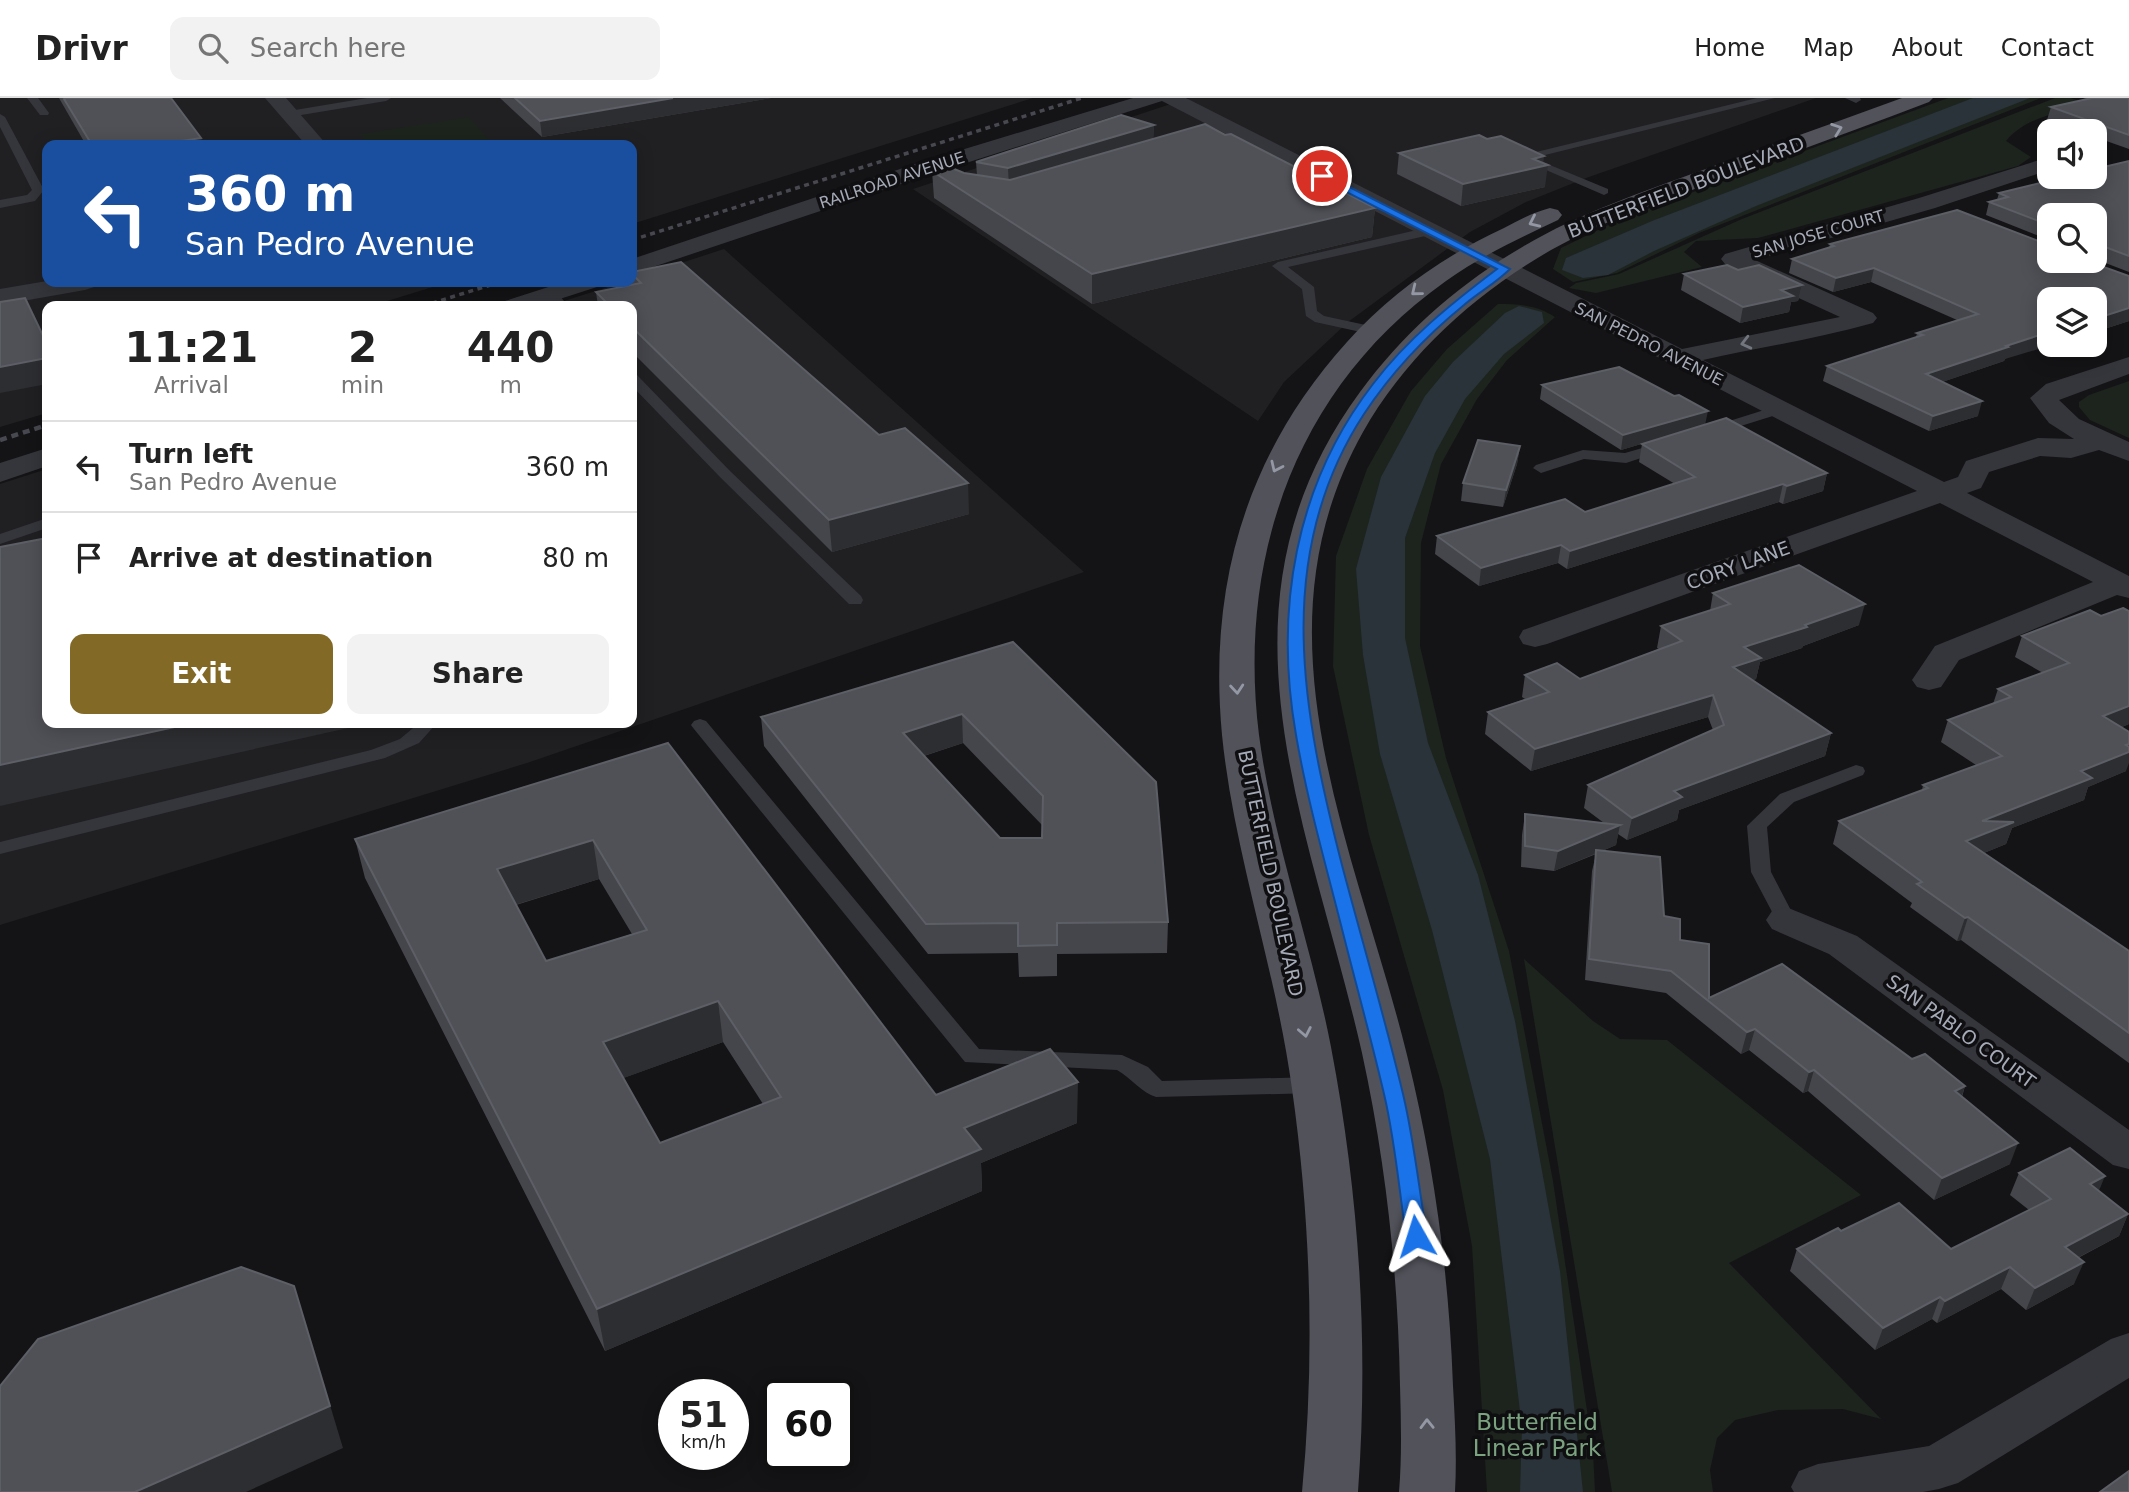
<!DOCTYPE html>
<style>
:root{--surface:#fff;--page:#f2f2f2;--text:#222;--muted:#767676;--line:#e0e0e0;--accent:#826926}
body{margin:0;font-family:"DejaVu Sans",sans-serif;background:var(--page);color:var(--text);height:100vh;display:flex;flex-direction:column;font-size:26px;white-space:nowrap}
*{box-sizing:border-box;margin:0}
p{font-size:23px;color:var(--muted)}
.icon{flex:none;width:38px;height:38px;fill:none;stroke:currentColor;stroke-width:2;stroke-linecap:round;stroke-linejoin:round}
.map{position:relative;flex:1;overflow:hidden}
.panel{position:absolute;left:42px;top:203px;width:595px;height:427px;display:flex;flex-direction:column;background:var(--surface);border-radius:14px;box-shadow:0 4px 18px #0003}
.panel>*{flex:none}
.hud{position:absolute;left:42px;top:42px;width:595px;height:147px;border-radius:14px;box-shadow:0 4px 18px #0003;background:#1a4fa0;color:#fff;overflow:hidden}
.controls{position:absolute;left:2037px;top:21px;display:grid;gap:14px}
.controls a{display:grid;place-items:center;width:70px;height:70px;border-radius:14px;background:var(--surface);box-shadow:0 4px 18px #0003;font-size:35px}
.speed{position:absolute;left:658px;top:1281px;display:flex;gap:14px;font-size:35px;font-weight:700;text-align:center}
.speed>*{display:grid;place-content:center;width:91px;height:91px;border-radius:50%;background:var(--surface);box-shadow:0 4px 18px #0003;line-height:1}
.speed small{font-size:18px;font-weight:400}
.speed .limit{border:4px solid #111;border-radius:10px;background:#fff;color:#111}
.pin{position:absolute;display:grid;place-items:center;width:60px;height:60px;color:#fff;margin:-30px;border:4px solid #fff;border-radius:50%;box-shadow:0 2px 7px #0007}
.me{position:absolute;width:77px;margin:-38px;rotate:354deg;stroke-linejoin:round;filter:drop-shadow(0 0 5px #0008)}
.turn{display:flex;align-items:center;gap:24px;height:147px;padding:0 28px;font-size:32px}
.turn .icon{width:91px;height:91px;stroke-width:2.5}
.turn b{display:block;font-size:49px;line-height:60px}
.eta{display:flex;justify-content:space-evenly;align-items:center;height:119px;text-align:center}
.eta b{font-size:42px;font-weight:700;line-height:49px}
.action{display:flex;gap:14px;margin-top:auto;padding:14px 28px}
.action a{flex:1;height:80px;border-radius:14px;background:var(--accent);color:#fff;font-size:28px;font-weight:700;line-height:80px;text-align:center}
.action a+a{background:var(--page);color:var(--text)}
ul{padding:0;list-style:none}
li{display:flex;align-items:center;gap:21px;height:91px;padding:0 28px;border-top:2px solid var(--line)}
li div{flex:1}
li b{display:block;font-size:26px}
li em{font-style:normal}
header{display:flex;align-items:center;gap:42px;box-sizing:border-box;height:98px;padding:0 35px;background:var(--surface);border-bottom:2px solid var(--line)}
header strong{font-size:33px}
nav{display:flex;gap:38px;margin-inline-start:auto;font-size:24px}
.search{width:490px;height:63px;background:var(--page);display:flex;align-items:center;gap:18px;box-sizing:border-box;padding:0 24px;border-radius:14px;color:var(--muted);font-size:26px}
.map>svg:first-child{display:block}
</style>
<header>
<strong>Drivr</strong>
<div class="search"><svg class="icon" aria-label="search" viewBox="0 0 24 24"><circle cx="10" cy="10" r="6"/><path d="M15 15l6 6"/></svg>Search here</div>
<nav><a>Home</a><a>Map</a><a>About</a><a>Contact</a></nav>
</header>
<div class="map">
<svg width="2129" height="1394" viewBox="0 0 2129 1394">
<rect width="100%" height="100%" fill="#141416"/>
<!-- built -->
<g fill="#202023">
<path d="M0,0H1033L632,126V47H47V184H449L371,208H47V315L0,329Z"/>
<path d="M1189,0H1816L1586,80L1526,104L1470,134L1348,224L1284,284L1258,323L913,91Z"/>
<path d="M724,151L1084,474L527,665L0,827V386L47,371V625H632V208H548L624,184H632V181Z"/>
</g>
<!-- green -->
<g fill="#1c241d">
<path d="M1948,0H2041L1699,135L1617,175L1573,184L1553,171L1561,150L1623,120Z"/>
<path d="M2055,0H2070L2092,7C2061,14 2027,18 2006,43L2031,59L2018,68L1758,140L1696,143L1684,154L1702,169L1596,195L1569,190L1576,185L1619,176L1742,121Z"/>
<path d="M469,19L492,45L477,47H369L360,36Z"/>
<path d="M1498,206C1519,206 1537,207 1555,219L1507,262L1477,301L1441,366L1421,445L1420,548L1446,660L1509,853L1553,1083L1593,1353L1595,1394H1487L1472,1148L1443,992L1369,737L1333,568L1336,458L1367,371L1411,293L1447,251Z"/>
<path d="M2129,283V340L2090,322L2079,309V304L2089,297Z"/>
<path d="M1524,861L1593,923L1620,941L1667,942L1861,1097L1729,1165L1881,1321L1843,1311L1778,1312L1735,1322L1717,1340L1710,1372L1713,1394H1612Z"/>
</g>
<!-- water -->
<g fill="#2a323a">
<path d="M1973,0H2030L1756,108L1654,153L1608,177L1583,180L1562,172L1566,160L1652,123Z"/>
<path d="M1519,208L1542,214L1544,225L1504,256L1465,301L1435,355L1405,440V540L1428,645L1478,777L1515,923L1560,1173L1583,1394H1520L1522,1330L1490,1061L1432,832L1380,656L1363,557L1356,471L1381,379L1425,298L1453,264L1505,215Z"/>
</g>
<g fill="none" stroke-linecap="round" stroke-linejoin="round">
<!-- service -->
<g fill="#35363b" fill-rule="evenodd">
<path d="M27,0H38L49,15L48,17H40Z"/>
<path d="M367,0H391L386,3L289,19L284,16L289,13Z"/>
<path d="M1757,0H1775L1533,60L1608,91V95L1604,97L1516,59Z"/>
<path d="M1845,0H1860L1861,2L1856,5Z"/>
<path d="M0,16L5,19L44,92L35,103L0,110V102L27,97L32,92L0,29Z"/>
<path d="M1430,129L1434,130V136L1288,169L1314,189L1317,213L1324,218L1375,229V235L1370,236L1315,224L1306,218L1302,191L1272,168L1278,164Z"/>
<path d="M551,192L556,193L568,208H555L545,196Z"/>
<path d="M632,276L637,277L730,373L861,498L863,502L861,506H849L720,379L632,288Z"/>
<path d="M1777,308L1784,312L1782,315L1712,337L1705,333L1707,330Z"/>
<path d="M1663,344L1670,348L1668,351L1626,365L1584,361L1541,375L1533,370L1536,367L1583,352L1625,355Z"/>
<path d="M47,420V430L0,446V436Z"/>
<path d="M700,621L706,623L979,951L1122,957L1148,969L1162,983L1315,979L1323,981L1326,987L1323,993L1315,995L1156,999C1142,995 1131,980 1117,972L965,964L694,631L691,627L694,623Z"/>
<path d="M419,625H437L419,645L385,660L0,756V744L371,652L400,641Z"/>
<path d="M1856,667L1863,669L1865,673L1863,677L1794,704L1767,729L1771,774L1796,822L1793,827H1779L1751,774L1747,728L1780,696Z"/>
</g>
<!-- minor -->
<g fill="#35363b" fill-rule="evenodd">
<path d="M265,0H286L327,47H306Z"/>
<path d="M1133,0H1186L1682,251L1840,219L1725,166L1721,161L1725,156L1919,100L2049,59V72L1935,110L1755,162L1873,215L1877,220L1873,225C1817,241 1760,249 1703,262L1944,384L1958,379L1966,363L2038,340L2074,341L2049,325L2030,300L2046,286L2129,259V276L2059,302L2079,321L2129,344V363L2099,352L2071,360L2040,358L1989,374L1981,390L1967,395L2129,478V500L2117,497L1959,562L1941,589L1929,592L1917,589L1912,582L1935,548L2093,484L1940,405L1547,546L1535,549L1523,546L1519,539L1523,532L1917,393L1162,3L928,77L632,176V161L912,67Z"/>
<path d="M564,184H600L597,189L538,208H501L505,203Z"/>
<path d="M47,350V368L0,384V365Z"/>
<path d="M1786,809L1857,838L2129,1032V1071L2113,1067L1829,856L1772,831L1766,822L1772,813Z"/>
<path d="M2129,1235V1280L1958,1385L1939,1391L1923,1394H1794L1791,1389L1799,1373L1818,1366L1929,1348L2111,1241Z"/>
</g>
<!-- tertiary -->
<path fill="#35363b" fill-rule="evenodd" d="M47,183L98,184L94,189L85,192L0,207V191Z"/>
<!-- primary -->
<g fill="#51525a" fill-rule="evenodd">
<path d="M1902,0H1933L1929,4C1858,31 1786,57 1714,84C1654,106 1591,127 1536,161C1466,204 1404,262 1363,334C1248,539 1356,750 1407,957C1434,1066 1449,1176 1453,1288C1455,1323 1457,1359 1455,1394H1399C1402,1359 1401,1323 1400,1288C1398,1176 1386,1065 1362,955C1310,725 1202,509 1360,294C1404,234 1460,185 1524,148C1580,115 1642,94 1703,72C1769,48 1836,24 1902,0Z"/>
<path d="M1550,110L1558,112L1562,117L1558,122C1520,140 1481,158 1446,183C1296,289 1237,459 1259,637C1273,743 1311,845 1331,949C1359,1096 1369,1244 1358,1394H1302C1315,1259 1311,1125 1292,991C1276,872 1234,756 1222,637C1208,487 1246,356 1347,244C1391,195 1444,158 1504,130C1519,122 1534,114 1550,110Z"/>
</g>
<!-- rail-far1 -->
<g stroke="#484950" stroke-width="3.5" stroke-dasharray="5 4.5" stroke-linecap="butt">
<path d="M632,142L1082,0"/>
<path d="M423,208L500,184"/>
</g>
<!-- rail -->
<path stroke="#484950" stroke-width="4.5" stroke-dasharray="7 5" stroke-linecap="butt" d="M0,342L47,327"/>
</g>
<!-- wall -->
<g fill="#45464b" fill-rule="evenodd">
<path d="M59,0H171L201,40L202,47H86Z"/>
<path d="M500,0H771L542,39Z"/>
<path d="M2083,0H2129V51L2095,39V33H2080L2047,22L2051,9L2087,1Z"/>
<path d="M1154,27L1153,41L1375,110L1372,139L1092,206L934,100L932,73L964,75L977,77L976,64Z"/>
<path d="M1399,55L1543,65L1545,89L1461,108L1397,76Z"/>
<path d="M2129,63V174L2095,161V117H2049V142L1986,117L1989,104L1997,102L1999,95Z"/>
<path d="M1830,146L2049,163L2129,178V223L2095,234V201L2005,261L2004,263L1942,284L1978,318L1929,333L1823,283L1827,268L1916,239L1917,235L1957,222L1871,184L1833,194L1789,175L1792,161L1829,150Z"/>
<path d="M1738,172L1802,187L1798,203L1791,204L1789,214L1740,225L1681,192L1684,176Z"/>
<path d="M632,174L969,416L832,454L632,254V208H598L596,194L632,187Z"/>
<path d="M1542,287L1706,326L1827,375L1823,393L1783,406L1779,404L1567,471L1558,465L1479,488L1435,456L1437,438L1585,414L1675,386L1639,364L1642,346L1668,338L1621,352L1540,301Z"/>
<path d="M1520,348L1517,366L1503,409L1461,403L1463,385Z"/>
<path d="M1713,495L1859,527L1803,548L1802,550L1760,564L1756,581L1753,582L1831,635L1825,658L1679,712L1677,722L1627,742L1618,736L1616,747L1602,753L1664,818L1680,842L1709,900L1912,961L1965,988L1962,999L2010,1066L1934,1102L1808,993L1803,995L1749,952L1741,956L1666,895L1585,882L1592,773L1596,756L1554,773L1521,769L1522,737L1525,716L1604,725L1584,710L1588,687L1713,632L1708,619L1531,673L1485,636L1488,614L1525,601L1522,599L1525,577L1580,581L1659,551L1657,550L1661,528L1710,513Z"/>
<path d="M2129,513V626L2122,629L2126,673L2088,689L2084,702L2012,730L2006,746L1984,755L2129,853V965L1961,842L1957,843L1910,809L1912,805L1833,746L1839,723L1922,692L1923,687L1976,667L1941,644L1948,622L1993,606L1998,591L2043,575L2015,559L2022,538L2101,518Z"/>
<path d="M1013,544L1168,824L1167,855L1057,856V878L1019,879L1018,855L928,856L764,648L761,619ZM963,645L1042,727V740H1000L924,658Z"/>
<path d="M668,645L936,997L1077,1025L981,1065L982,1093L605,1253L365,780L355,741ZM599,781L632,836L546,863L516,807ZM723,944L763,1006L660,1045L623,980Z"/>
<path d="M2019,1075L2099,1093L2128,1116L2119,1138L2078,1160L2074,1186L2026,1212L2001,1191L1937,1225L1932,1221L1875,1252L1790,1173L1797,1151L1841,1133L1951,1151L2029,1112L2010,1097Z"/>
</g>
<!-- shaded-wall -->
<g fill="#2d2e31">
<path d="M673,0H771L542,39L540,23Z"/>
<path d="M1154,27L1153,48L1009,91L1008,70Z"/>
<path d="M201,40L202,47H156Z"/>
<path d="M1544,58L1543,69L1548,67L1545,89L1461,108L1463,86L1533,61Z"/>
<path d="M1375,110L1372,139L1092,206V176Z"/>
<path d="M1874,170L1871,184L1833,194L1836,180Z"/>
<path d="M1802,187L1798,203L1791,204L1789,214L1740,225L1743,209L1781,192Z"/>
<path d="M2129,210V223L2095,234V221Z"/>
<path d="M2049,234V247H2052L2005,261L2004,263L1922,291L1926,276L2006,248Z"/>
<path d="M47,260V286L0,295V269Z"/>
<path d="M1982,303L1978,318L1929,333L1933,318Z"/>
<path d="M1708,313L1705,327L1621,352L1623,337Z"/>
<path d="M1520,348L1517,366L1503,409L1506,392Z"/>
<path d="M1827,375L1823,393L1783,406L1787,388Z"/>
<path d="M968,385L969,416L832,454L829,422Z"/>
<path d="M1783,386L1779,404L1567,471L1570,453Z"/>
<path d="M1561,447L1558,465L1479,488L1481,470Z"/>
<path d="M1865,506L1859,527L1803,548L1802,550L1760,564L1756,581L1729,591L1733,569L1744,549Z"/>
<path d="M1713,597L1708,619L1531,673L1535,651Z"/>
<path d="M2129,608V626L2095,640L2103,618Z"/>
<path d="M962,616L963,645L905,664L903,635Z"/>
<path d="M193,625H356L357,628L0,708V667Z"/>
<path d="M1831,635L1825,658L1679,712L1677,722L1627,742L1632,720L1674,693Z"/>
<path d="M2129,646V665L2126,673L2088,689L2084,702L2012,730L2006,746L1959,765L1966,743L1982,723L2081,673Z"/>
<path d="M1620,727L1616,747L1554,773L1558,753Z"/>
<path d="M593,742L599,781L505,810L497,771Z"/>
<path d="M1968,819L1961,842L1957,843L1965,820Z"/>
<path d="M718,903L723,944L610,985L603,944Z"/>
<path d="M1755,931L1749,952L1741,956L1747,934Z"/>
<path d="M1814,972L1808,993L1803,995L1809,974Z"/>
<path d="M1078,984L1077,1025L981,1065L982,1093L605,1253L597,1211L964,1030Z"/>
<path d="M1965,988L1958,1009L1955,993Z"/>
<path d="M2018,1045L2010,1066L1934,1102L1942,1080Z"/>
<path d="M2105,1078L2096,1100L2090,1086Z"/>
<path d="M2128,1116L2119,1138L2056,1171L2065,1149Z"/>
<path d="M2084,1164L2074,1186L2026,1212L2035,1190Z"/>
<path d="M2010,1169L2001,1191L1937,1225L1945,1203Z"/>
<path d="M294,1188L343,1350L246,1394H135Z"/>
<path d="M1940,1199L1932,1221L1875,1252L1883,1230Z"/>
</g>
<!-- building -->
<g fill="#505157" stroke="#5d5f66" stroke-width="2" fill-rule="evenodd">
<path d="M66,0H171L201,40L156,47H92L64,1Z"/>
<path d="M515,0H673L540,23Z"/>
<path d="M2092,0H2129V37L2051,9Z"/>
<path d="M1121,17L1154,27L1008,70L976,64Z"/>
<path d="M1205,26L1225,37L1231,36L1375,110L1092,176L932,73L947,68L964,75L1010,82Z"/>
<path d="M1479,37L1487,41L1501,38L1544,58L1533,61L1548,67L1463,86L1399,55Z"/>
<path d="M2129,63V158L2100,147H2095V117H2049V127L1989,104L2008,99L1999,95L2065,79H2095V71Z"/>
<path d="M1957,112L2049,147V163H2087L2129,178V210L2095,221V201H2049V234L2006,248L2008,249L1926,276L1982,303L1933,318L1827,268L1923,237L1917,235L1978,216L1874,170L1836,180L1792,161L1834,148L1830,146Z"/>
<path d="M681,164L879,337L905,330L968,385L829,422L632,229V208H610L596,194L641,185L632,176V174Z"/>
<path d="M1727,167L1738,172L1759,167L1802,187L1781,192L1793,198L1743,209L1684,176Z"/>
<path d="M25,200L47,246V260L0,269V204Z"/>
<path d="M1619,269L1674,298L1679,297L1708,313L1623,337L1542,287Z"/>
<path d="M1726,320L1827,375L1787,388L1783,386L1570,453L1561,447L1481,470L1437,438L1565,401L1585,414L1695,379L1642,346Z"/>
<path d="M1478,342L1520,348L1506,392L1463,385Z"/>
<path d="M47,440V625H193L0,667V449Z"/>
<path d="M1799,467L1865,506L1805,527L1807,529L1744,549L1761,560L1733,569L1831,635L1674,693L1682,699L1632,720L1588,687L1724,627L1713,597L1535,651L1488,614L1549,594L1525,577L1557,565L1580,581L1682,543L1661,528L1730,506L1713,495Z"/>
<path d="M2123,510L2129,513V608L2103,618L2129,634V646L2126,647L2129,649V654L2081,673L2092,680L1982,723L2014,724L1966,743L2129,853V935L1968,819L1965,820L1917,786L1922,784L1839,723L1928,690L1923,687L2002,658L1948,622L2011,599L1998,591L2069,565L2022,538L2090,512L2101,518Z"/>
<path d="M1013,544L1156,684L1168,824L1057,825V847L1018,848V825L926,826L761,619ZM962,616L1043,698L1042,740H1000L903,635Z"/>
<path d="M668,645L936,997L1050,951L1078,984L964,1030L981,1051L597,1211L355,741ZM593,742L647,832L546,863L497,771ZM718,903L781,999L660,1045L603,944Z"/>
<path d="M1525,716L1620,727L1558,753L1525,748Z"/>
<path d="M1596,752L1660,759L1664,818L1680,821V842L1709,846V900L1782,866L1912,961L1925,956L1965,988L1955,993L2018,1045L1942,1080L1814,972L1809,974L1755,931L1747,934L1671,873L1589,861Z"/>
<path d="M2070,1050L2105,1078L2090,1086L2128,1116L2065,1149L2084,1164L2035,1190L2010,1169L1945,1203L1940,1199L1883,1230L1797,1151L1838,1130L1841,1133L1899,1105L1951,1151L2051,1101L2019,1075Z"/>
<path d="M241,1169L294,1188L330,1308L135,1394H0V1288L38,1241Z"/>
<path d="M2129,1373V1394H2100Z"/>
</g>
<!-- one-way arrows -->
<defs><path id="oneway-chevron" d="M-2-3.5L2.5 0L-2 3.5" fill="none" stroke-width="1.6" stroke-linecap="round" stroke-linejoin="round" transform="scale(1.75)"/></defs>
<g stroke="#9498a4">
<use href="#oneway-chevron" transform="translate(1837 31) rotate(-20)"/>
<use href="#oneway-chevron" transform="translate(1534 124) rotate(155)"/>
<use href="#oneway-chevron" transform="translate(1416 193) rotate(141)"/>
<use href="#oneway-chevron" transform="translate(1276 369) rotate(115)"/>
<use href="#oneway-chevron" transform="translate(1237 591) rotate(85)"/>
<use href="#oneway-chevron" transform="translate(1305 934) rotate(79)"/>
<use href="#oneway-chevron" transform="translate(1427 1326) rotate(-91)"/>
</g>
<use stroke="#73767f" href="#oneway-chevron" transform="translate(1746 245) rotate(166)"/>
<!-- route -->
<path fill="#1a73e8" stroke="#114b97" stroke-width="2" d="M1322,75L1510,171C1496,185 1478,195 1464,207C1426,238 1391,275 1364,316C1271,458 1303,617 1343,771C1363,846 1385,921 1403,996C1414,1042 1419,1091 1427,1138L1424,1143L1416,1145L1409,1143L1406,1138C1399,1091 1395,1042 1384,996C1371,940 1355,883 1341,827C1325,764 1307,701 1296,637C1274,512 1295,387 1373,286C1407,241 1452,205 1497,171L1319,80V76Z"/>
<g text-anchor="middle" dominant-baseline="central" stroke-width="7" stroke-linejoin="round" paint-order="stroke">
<!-- far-street labels -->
<g font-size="16" fill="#a5aab7" stroke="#0f0f11">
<text transform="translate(892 82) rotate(-18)">RAILROAD AVENUE</text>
<text transform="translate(1818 136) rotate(-16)">SAN JOSE COURT</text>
<text transform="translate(1649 246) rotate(27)">SAN PEDRO AVENUE</text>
</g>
<!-- street labels -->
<g font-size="19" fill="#a5aab7" stroke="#0f0f11">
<text transform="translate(1686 89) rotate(-21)">BUTTERFIELD BOULEVARD</text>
<text transform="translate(1738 467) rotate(-20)">CORY LANE</text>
<text transform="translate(1271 775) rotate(78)">BUTTERFIELD BOULEVARD</text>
<text transform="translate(1961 933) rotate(36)">SAN PABLO COURT</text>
</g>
<!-- near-park labels -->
<g font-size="23" fill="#7ba380" stroke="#0f0f11">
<text x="1537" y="1324">Butterfield<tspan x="1537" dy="26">Linear Park</tspan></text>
</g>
</g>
</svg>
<div class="controls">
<a><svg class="icon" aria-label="sound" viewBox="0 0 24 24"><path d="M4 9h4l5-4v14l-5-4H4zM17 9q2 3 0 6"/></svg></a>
<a><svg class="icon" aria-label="search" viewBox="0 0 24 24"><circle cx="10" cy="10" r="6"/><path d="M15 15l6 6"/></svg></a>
<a><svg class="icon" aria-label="layers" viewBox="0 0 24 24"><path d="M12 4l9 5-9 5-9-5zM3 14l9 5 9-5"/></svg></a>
</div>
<div class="speed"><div>51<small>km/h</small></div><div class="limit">60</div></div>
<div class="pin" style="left:1322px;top:78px;background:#d93025"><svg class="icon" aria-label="arrive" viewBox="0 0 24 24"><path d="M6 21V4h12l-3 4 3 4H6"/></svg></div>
<svg class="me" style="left:1416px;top:1138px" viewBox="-20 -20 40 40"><path d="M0-17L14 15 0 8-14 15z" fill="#1a73e8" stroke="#fff" stroke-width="4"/></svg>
<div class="hud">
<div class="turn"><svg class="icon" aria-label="left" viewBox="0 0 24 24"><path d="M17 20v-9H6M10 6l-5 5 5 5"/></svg><div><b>360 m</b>San Pedro Avenue</div></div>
</div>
<section class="panel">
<div class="eta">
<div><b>11:21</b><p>Arrival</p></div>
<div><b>2</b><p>min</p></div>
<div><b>440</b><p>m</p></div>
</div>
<ul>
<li><svg class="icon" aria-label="left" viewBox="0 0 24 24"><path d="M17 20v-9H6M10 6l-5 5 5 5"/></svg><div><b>Turn left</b><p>San Pedro Avenue</p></div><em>360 m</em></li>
<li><svg class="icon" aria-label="arrive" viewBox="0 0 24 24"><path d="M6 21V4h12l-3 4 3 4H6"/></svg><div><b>Arrive at destination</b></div><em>80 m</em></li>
</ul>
<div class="action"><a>Exit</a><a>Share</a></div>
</section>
</div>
